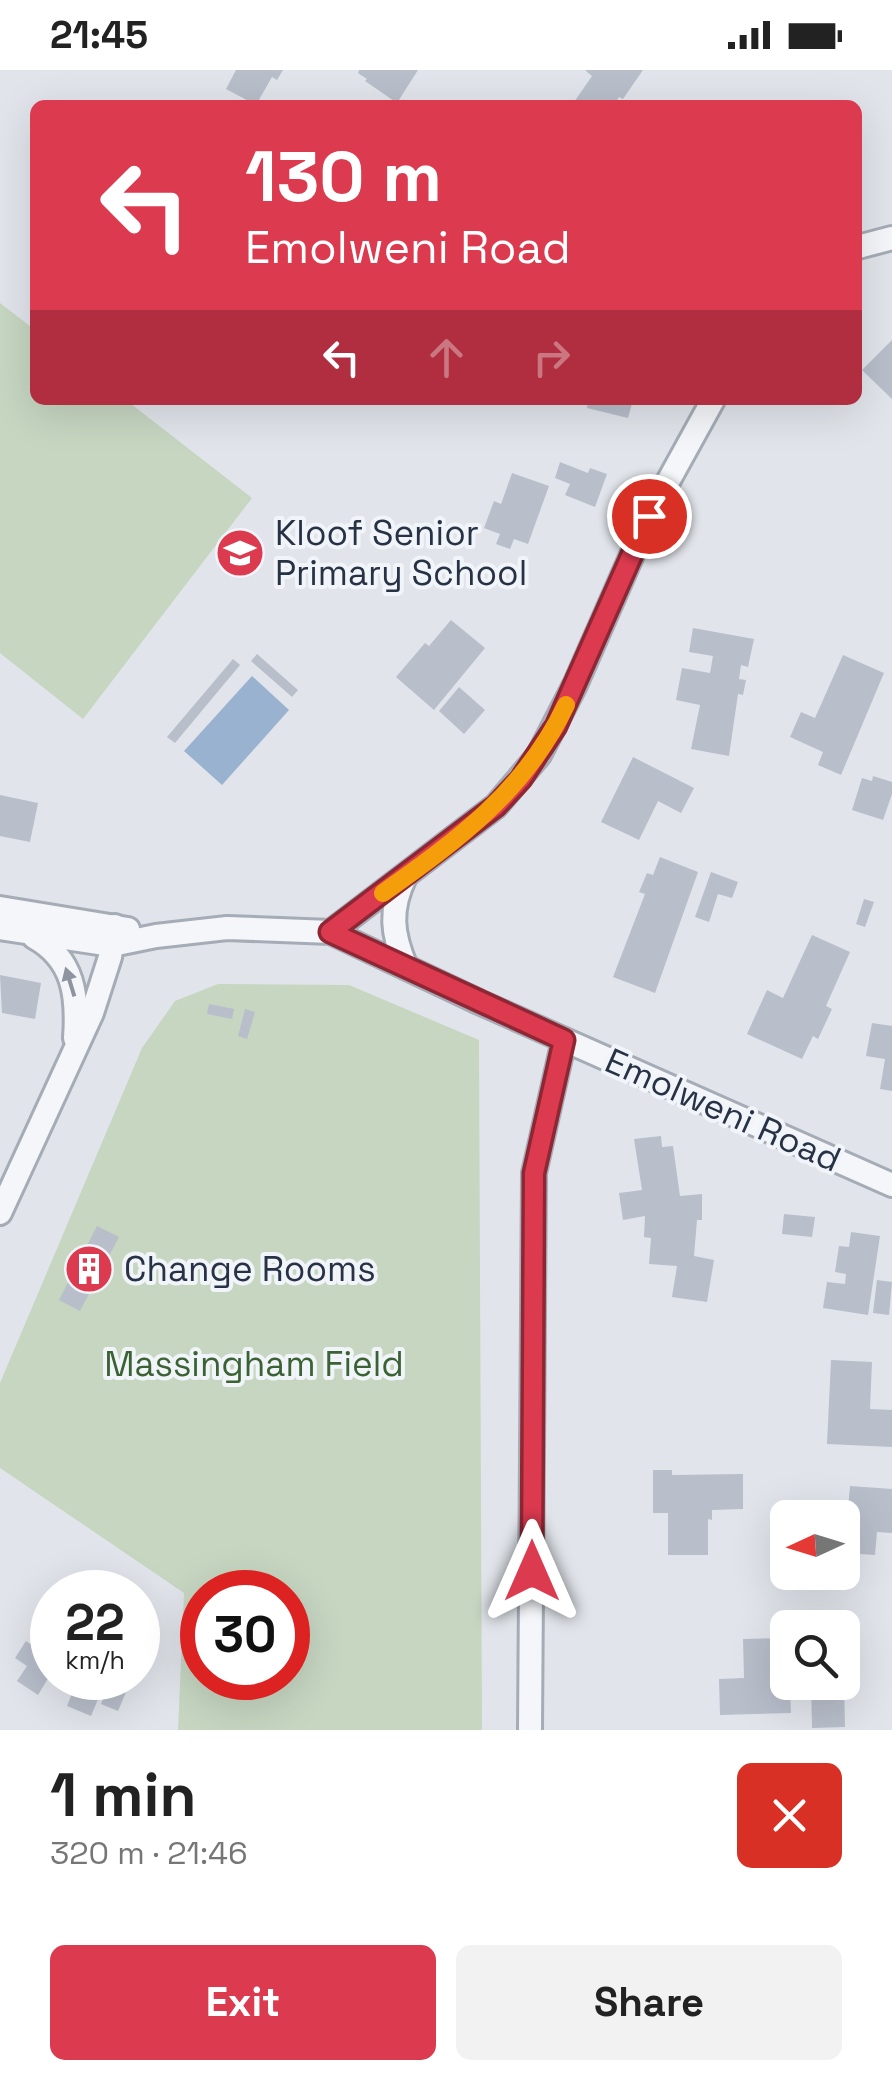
<!DOCTYPE html>
<meta charset="utf-8">
<style>
:root{--surface:#fff;--page:#f2f2f2;--text:#222;--muted:#767676;--accent:#dc3a4f}
body{margin:0;font-family:"Space Grotesk",sans-serif;background:var(--page);color:var(--text);height:100vh;display:flex;flex-direction:column;font-size:38px;white-space:nowrap}
*{box-sizing:border-box;margin:0}
p{font-size:32px;color:var(--muted)}
.icon{flex:none;width:55px;height:55px;fill:none;stroke:currentColor;stroke-width:2;stroke-linecap:round;stroke-linejoin:round}
.map{position:relative;height:1660px;overflow:hidden}
.sheet{display:flex;flex-direction:column;background:var(--surface);flex:1}
.sheet>*{flex:none}
.banner{position:absolute;left:30px;top:30px;width:832px;height:305px;border-radius:15px;box-shadow:0 10px 40px #0002;background:#dc3a4f;color:#fff;overflow:hidden}
.needle{width:65px;rotate:266deg}
.fabs{position:absolute;left:770px;top:1430px;display:grid;gap:20px}
.fabs a{display:grid;place-items:center;width:90px;height:90px;border-radius:15px;background:var(--surface);box-shadow:0 10px 40px #0002;font-size:50px}
.speed{position:absolute;left:30px;top:1500px;display:flex;gap:20px;font-size:50px;font-weight:700;text-align:center}
.speed>*{display:grid;place-content:center;width:130px;height:130px;border-radius:50%;background:var(--surface);box-shadow:0 10px 40px #0002;line-height:1}
.speed small{font-size:25px;font-weight:400}
.speed .limit{border:15px solid #d22;background:#fff;color:#111}
.pin{position:absolute;display:grid;place-items:center;width:85px;height:85px;color:#fff;margin:-42px;border:5px solid #fff;border-radius:50%;box-shadow:0 2px 10px #0007}
.me{position:absolute;width:110px;margin:-55px;rotate:0deg;stroke-linejoin:round;filter:drop-shadow(0 0 8px #0008)}
.turn{display:flex;align-items:center;gap:35px;height:210px;padding:0 50px;font-size:45px}
.turn .icon{width:130px;height:130px;stroke-width:2.5}
.turn b{display:block;font-size:70px;line-height:85px}
.lanes{display:flex;align-items:center;height:95px;padding:0 50px;background:#0003;justify-content:center;gap:50px;direction:ltr}
.lanes .off{opacity:.35}
.round{display:grid;place-items:center;flex:none;width:105px;height:105px;border-radius:15px;background:var(--page)}
.overview{display:flex;align-items:center;justify-content:space-between;height:170px;padding:0 50px}
h1{font-size:60px;font-weight:800;line-height:75px}
.cta{display:flex;gap:20px;margin-top:auto;padding:20px 50px}
.cta a{flex:1;height:115px;border-radius:15px;background:var(--accent);color:#fff;font-size:40px;font-weight:800;line-height:115px;text-align:center}
.cta a+a{background:var(--page);color:var(--text)}
.status{display:flex;justify-content:space-between;align-items:center;height:70px;padding:0 50px;background:var(--surface);direction:ltr}
.status svg{height:28px;fill:currentColor}
.map>svg:first-child{display:block}
</style>
<div class="status"><b>21:45</b><svg viewBox="0 0 49 12"><path d="M0 12V9h3v3zM5 12V6h3v6zM10 12V3h3v9zM15 12V0h3v12zM26 1h20v11H26zM47 4h2v5h-2z"/></svg></div>
<div class="map">
<svg width="892" height="1660" viewBox="0 0 892 1660">
<rect width="100%" height="100%" fill="#e1e5eb"/>
<!-- green -->
<g fill="#c6d6c1" fill-rule="evenodd">
<path d="M0,233L35,260V330H126L252,428L83,649L0,583Z"/>
<path d="M218,914L349,915L479,970L482,1660H178L184,1523L0,1398V1313L142,978L175,931ZM202,1522H288V1608H202Z"/>
</g>
<!-- water -->
<path fill="#99b2cf" d="M252,606L289,640L222,715L184,681Z"/>
<!-- building -->
<g fill="#b8beca">
<path d="M236,0H283L277,10L272,7L256,35L226,19Z"/>
<path d="M359,0H418L397,33L365,11L367,9L358,3Z"/>
<path d="M585,0H643L623,29L619,27L614,35H572L592,6Z"/>
<path d="M892,270V329L862,300Z"/>
<path d="M588,330H633L628,348L587,338Z"/>
<path d="M560,392L588,403L590,398L607,404L595,437L565,425L570,414L555,408Z"/>
<path d="M512,403L549,416L528,474L514,469L510,479L496,474L500,464L484,458L494,431L501,434Z"/>
<path d="M451,550L485,578L434,640L396,607L425,573L429,576Z"/>
<path d="M693,558L754,569L748,597L741,595L739,609L746,610L743,625L738,624L729,686L691,679L700,635L676,630L682,598L710,603L713,586L689,582Z"/>
<path d="M257,584L298,620L292,627L251,591Z"/>
<path d="M843,585L884,603L841,705L818,695L823,682L790,667L801,642L815,648Z"/>
<path d="M233,589L240,595L175,673L167,667Z"/>
<path d="M459,617L485,640L464,664L439,641Z"/>
<path d="M633,687L694,718L681,743L658,731L639,770L601,752Z"/>
<path d="M873,706L892,712V724L883,750L852,740L862,708L872,711Z"/>
<path d="M0,725L38,733L30,772L0,766Z"/>
<path d="M660,787L698,802L655,923L613,907L645,824L639,822L647,803L653,805Z"/>
<path d="M711,802L738,812L732,828L718,824L709,852L695,847Z"/>
<path d="M864,829L874,832L865,857L856,854Z"/>
<path d="M812,865L850,882L826,936L832,939L818,969L813,966L802,989L747,964L767,920L783,928Z"/>
<path d="M0,905L41,913L35,949L2,943Z"/>
<path d="M209,934L234,939L232,949L207,944Z"/>
<path d="M245,939L255,942L247,969L238,966Z"/>
<path d="M872,953L892,956V1021L880,1019L885,989L866,986Z"/>
<path d="M661,1066L662,1077L673,1076L680,1126L702,1124V1150H697L694,1186L714,1190L707,1232L672,1227L677,1196L649,1194L651,1168L644,1167L645,1146L623,1150L619,1123L642,1120L634,1069Z"/>
<path d="M784,1144L815,1147L812,1167L782,1164Z"/>
<path d="M97,1156L119,1167L80,1241L59,1230Z"/>
<path d="M851,1162L880,1166L868,1245L823,1238L827,1212L845,1214L846,1204L835,1202L839,1176L849,1177Z"/>
<path d="M877,1210L892,1212L889,1245L873,1243Z"/>
<path d="M831,1290L872,1292L870,1339L892,1340V1377L827,1374Z"/>
<path d="M653,1400H672V1405L743,1404V1439L712,1440V1450L708,1449V1485H668V1443H653Z"/>
<path d="M850,1416L892,1419V1463L877,1462L875,1485L844,1483Z"/>
<path d="M52,1532V1602L38,1625L17,1611L27,1596L15,1588L26,1571L39,1580L45,1572L32,1563Z"/>
<path d="M788,1568L791,1643L720,1645L719,1609L744,1608L743,1569Z"/>
<path d="M78,1608H107L91,1646L67,1636Z"/>
<path d="M111,1608H132L118,1641L101,1634Z"/>
<path d="M811,1612H844L845,1657L812,1658Z"/>
</g>
<g fill="none" stroke-linecap="round" stroke-linejoin="round">
<!-- minor casing -->
<g stroke="#a5acb6" stroke-width="28">
<g id="minor">
<path d="M858,177L892,168"/>
<path d="M405,807C389,840 392,864 406,897"/>
<path d="M0,838L128,859"/>
<path d="M0,858L112,875L156,866L227,858L331,862L479,932L892,1115"/>
<path d="M331,862L496,736L539,685L575,615L649,446L713,330"/>
<path d="M34,867C74,889 78,926 75,968"/>
<path d="M0,1143L92,943L110,887L115,856"/>
<path d="M530,1660L534,1103L564,970"/>
</g>
</g>
<!-- minor -->
<use href="#minor" stroke="#f4f6f9" stroke-width="22"/>
</g>
<!-- one-way arrows -->
<defs><path id="oneway-solid" d="M-6-.8H1V-3.2L6.5 0L1 3.2V.8H-6Z" transform="scale(2.5)"/></defs>
<use fill="#8e949f" href="#oneway-solid" transform="translate(70 912) rotate(-107)"/>
<g fill="none" stroke-linecap="round" stroke-linejoin="round">
<!-- route casing -->
<g stroke="#8f2633" stroke-width="25">
<path id="route" d="M532,1501L534,1103L564,970L330,862L496,736L521,709L556,656L649,446"/>
</g>
<!-- route -->
<use href="#route" stroke="#dc3a4f" stroke-width="18"/>
<!-- slow -->
<path stroke="#f59e0b" stroke-width="18" d="M383,823C459,769 525,721 566,635"/>
</g>
<!-- icons -->
<defs>
<g id="school-disc" transform="scale(2.5)"><circle r="9.5" fill="#dc3a4f" stroke="#f1f4f8"/><path d="M0-5L7-2L0 1L-7-2ZM-4 1L0 2.5L4 1V4Q0 6-4 4Z" fill="#fff"/></g>
<g id="building-disc" transform="scale(2.5)"><circle r="9.5" fill="#dc3a4f" stroke="#f1f4f8"/><path d="M-4-6H4V6H1V3H-1V6H-4ZM-2.5-4.3h1.7v1.8h-1.7ZM.8-4.3h1.7v1.8H.8ZM-2.5-1h1.7V.8h-1.7ZM.8-1h1.7V.8H.8Z" fill="#fff"/></g>
</defs>
<g fill-rule="evenodd">
<use href="#school-disc" x="240" y="483"/>
<use href="#building-disc" x="89" y="1199"/>
</g>
<g text-anchor="middle" dominant-baseline="central" stroke-width="8" stroke-linejoin="round" paint-order="stroke">
<!-- poi labels -->
<g font-size="35" fill="#273245" stroke="#f1f4f8" text-anchor="start">
<text x="275" y="463">Kloof Senior<tspan x="275" dy="40">Primary School</tspan></text>
<text x="124" y="1199">Change Rooms</text>
</g>
<!-- street labels -->
<g font-size="35" fill="#273245" stroke="#f1f4f8">
<text transform="translate(723 1040) rotate(24)">Emolweni Road</text>
</g>
<!-- park labels -->
<g font-size="35" fill="#3b6233" stroke="#f1f4f8">
<text x="254" y="1294">Massingham Field</text>
</g>
</g>
</svg>
<div class="fabs">
<a><svg class="needle" viewBox="-14 -14 28 28"><path d="M0-13l5 13h-10z" fill="#e53935"/><path d="M0 13l5-13h-10z" fill="#767676"/></svg></a>
<a><svg class="icon" aria-label="search" viewBox="0 0 24 24"><circle cx="10" cy="10" r="6"/><path d="M15 15l6 6"/></svg></a>
</div>
<div class="speed"><div>22<small>km/h</small></div><div class="limit">30</div></div>
<div class="pin" style="left:649px;top:446px;background:#d93025"><svg class="icon" aria-label="arrive" viewBox="0 0 24 24"><path d="M6 21V4h12l-3 4 3 4H6"/></svg></div>
<svg class="me" style="left:532px;top:1501px" viewBox="-20 -20 40 40"><path d="M0-17L14 15 0 8-14 15z" fill="#dc3a4f" stroke="#fff" stroke-width="4"/></svg>
<div class="banner">
<div class="turn"><svg class="icon" aria-label="left" viewBox="0 0 24 24"><path d="M17 20v-9H6M10 6l-5 5 5 5"/></svg><div><b>130 m</b>Emolweni Road</div></div>
<div class="lanes"><svg class="icon" aria-label="left" viewBox="0 0 24 24"><path d="M17 20v-9H6M10 6l-5 5 5 5"/></svg><svg class="icon off" aria-label="ahead" viewBox="0 0 24 24"><path d="M12 20V5M6 11l6-6 6 6"/></svg><svg class="icon off" aria-label="right" viewBox="0 0 24 24"><path d="M7 20v-9h11M14 6l5 5-5 5"/></svg></div>
</div>
</div>
<section class="sheet">
<div class="overview"><div><h1>1 min</h1><p>320 m · 21:46</p></div><a class="round" style="background:#d93025;color:#fff"><svg class="icon" aria-label="close" viewBox="0 0 24 24"><path d="M6 6l12 12M18 6L6 18"/></svg></a></div>
<div class="cta"><a>Exit</a><a>Share</a></div>
</section>
